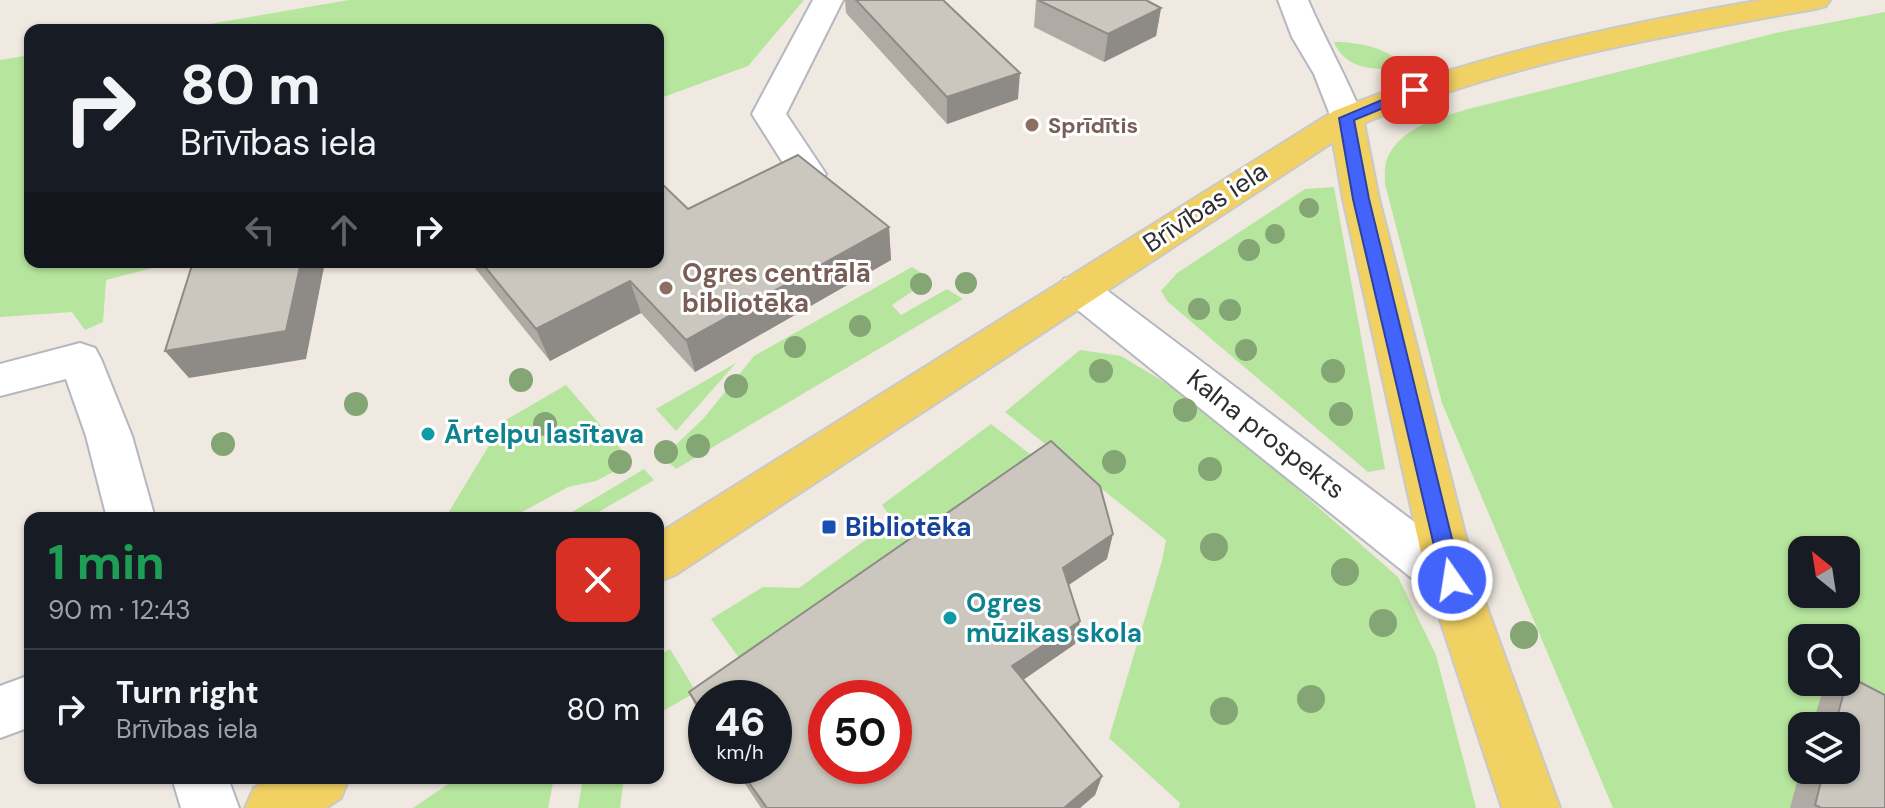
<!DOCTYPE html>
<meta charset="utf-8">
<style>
:root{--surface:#171b24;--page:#20242c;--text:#f1f3f6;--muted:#9ea1a6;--line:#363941}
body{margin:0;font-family:"DM Sans",sans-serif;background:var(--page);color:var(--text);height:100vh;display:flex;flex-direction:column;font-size:30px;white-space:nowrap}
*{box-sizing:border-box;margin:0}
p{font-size:26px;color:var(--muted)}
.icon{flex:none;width:44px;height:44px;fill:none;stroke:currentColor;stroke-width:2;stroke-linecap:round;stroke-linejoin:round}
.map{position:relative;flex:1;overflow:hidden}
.side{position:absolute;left:24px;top:512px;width:640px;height:272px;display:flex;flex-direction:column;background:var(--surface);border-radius:16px;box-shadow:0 2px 6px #0004}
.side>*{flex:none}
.guide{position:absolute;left:24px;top:24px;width:640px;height:244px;border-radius:16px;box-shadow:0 2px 6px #0004;background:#171b24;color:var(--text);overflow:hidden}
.needle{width:52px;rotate:330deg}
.buttons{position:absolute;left:1788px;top:536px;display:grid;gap:16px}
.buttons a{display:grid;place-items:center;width:72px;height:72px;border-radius:16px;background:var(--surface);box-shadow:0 2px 6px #0004;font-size:40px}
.speed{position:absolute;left:688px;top:680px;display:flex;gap:16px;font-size:40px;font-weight:700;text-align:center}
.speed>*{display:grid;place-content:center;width:104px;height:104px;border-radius:50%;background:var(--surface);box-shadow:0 2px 6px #0004;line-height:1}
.speed small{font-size:20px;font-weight:400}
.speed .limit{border:12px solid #d22;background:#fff;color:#111}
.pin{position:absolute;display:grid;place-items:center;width:68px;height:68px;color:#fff;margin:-34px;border-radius:16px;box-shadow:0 4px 12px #0006}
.me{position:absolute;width:88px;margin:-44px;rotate:347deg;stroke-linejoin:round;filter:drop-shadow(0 0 6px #0008)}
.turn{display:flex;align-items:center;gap:28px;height:168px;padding:0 24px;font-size:36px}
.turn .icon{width:104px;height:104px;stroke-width:2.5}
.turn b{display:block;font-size:56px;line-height:68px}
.lanes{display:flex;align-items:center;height:76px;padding:0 24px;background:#0003;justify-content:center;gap:40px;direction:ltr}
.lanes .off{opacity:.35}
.round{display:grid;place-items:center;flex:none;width:84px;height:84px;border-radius:16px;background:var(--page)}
.headline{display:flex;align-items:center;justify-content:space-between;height:136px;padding:0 24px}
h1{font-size:48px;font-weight:700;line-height:60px;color:#1e9e55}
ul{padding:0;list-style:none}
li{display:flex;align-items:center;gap:24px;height:120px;padding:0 24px;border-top:2px solid var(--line)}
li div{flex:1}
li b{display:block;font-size:30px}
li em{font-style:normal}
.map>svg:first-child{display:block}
</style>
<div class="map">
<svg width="1885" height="808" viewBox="0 0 1885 808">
<rect width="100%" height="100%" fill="#efe9e1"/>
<!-- green -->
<g fill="#b6e59e" fill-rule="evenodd">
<path d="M349,0H804L748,66L658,99V30H174Z"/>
<path d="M1885,12V808H1613L1442,403L1385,184C1385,177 1384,166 1387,159C1400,127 1439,118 1468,109L1776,33ZM1802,550H1846V594H1802ZM1802,638H1846V682H1802ZM1802,726H1846V770H1802Z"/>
<path d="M1334,42C1364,42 1386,49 1409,67C1381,70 1347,73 1334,42Z"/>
<path d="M30,55V262H175L106,280L103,322L85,330L72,312L0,317V60Z"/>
<path d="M1334,187L1385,469L1368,472L1168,302L1161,291L1177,273L1305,189Z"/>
<path d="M912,267L931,279L892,305L901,315L947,289L963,299L676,469L663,457L704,418L754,356Z"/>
<path d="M1080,350L1121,356L1199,403L1398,577L1436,655L1476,808H1179L1180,803L1109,738L1162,561L1166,540L1005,412Z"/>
<path d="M736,363L676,431L656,409Z"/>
<path d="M566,385L632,462L596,481L568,487L511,518H445L504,421Z"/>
<path d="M991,424L1048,468L752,676L711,619L763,587L799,588L893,520L882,505Z"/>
<path d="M644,469L654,480L588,518H562Z"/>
<path d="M670,649L696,692L658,714V656Z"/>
<path d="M457,778H554L548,808H413Z"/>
<path d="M583,778H624L620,808H578Z"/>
</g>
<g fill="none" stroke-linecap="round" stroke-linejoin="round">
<!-- minor casing -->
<g stroke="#b4b7c1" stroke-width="4">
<g id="minor">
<path d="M813,0H843L786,114L826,174L821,182L808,186L795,182L752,114Z"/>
<path d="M1278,0H1308C1325,40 1347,77 1363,118L1358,125L1346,128L1334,125L1314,74L1292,37Z"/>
<path d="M1078,275L1092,279L1470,564L1477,580L1470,596L1452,602L1434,596L1064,299L1058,289L1064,279Z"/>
<path d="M80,343L95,348L101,359L132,436L155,518H107L86,436L66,379L0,396V364Z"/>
<path d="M30,675V727L0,738V686Z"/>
<path d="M172,778H228L239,808H181Z"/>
</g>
</g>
<!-- major casing -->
<g stroke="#c9c9c9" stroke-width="4">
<g id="major">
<path d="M1762,0H1830L1826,6L1815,9C1661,36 1509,63 1364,123L1379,199L1477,580L1560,808H1502L1427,580L1343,199L1333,142L675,575L658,582V534L1334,111C1472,56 1616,25 1762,0Z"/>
<path d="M269,778H349L341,798L326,808H245L254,788Z"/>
</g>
</g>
<!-- minor -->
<use href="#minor" fill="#fff" fill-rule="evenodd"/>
<!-- major -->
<use href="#major" fill="#f2d163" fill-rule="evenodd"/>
</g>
<!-- trees -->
<g fill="#84a574">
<circle cx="1309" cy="208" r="10"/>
<circle cx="1275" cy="234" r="10"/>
<circle cx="1249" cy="250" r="11"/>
<circle cx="966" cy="283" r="11"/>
<circle cx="921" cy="284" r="11"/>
<circle cx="1199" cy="309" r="11"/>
<circle cx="1230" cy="310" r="11"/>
<circle cx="860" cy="326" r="11"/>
<circle cx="795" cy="347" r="11"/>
<circle cx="1246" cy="350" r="11"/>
<circle cx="1101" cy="371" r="12"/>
<circle cx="1333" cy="371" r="12"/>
<circle cx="521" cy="380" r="12"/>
<circle cx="736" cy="386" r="12"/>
<circle cx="356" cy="404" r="12"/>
<circle cx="1185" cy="410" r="12"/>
<circle cx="1341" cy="414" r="12"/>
<circle cx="545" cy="424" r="12"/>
<circle cx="223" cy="444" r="12"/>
<circle cx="698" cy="446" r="12"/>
<circle cx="666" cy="452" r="12"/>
<circle cx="620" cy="462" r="12"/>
<circle cx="1114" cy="462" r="12"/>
<circle cx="1210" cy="469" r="12"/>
<circle cx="1214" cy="547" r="14"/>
<circle cx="1345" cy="572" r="14"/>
<circle cx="1383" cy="623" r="14"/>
<circle cx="1524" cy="635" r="14"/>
<circle cx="1311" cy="699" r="14"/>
<circle cx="1224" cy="711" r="14"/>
</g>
<!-- wall -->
<g fill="#afaba4">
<path d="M845,0H943L1018,99L947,124L846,13Z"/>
<path d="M1036,0H1146L1161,8L1156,36L1104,62L1034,27Z"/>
<path d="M688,209L889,227L891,260L695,372L641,313L550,361L470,262H658Z"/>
<path d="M1107,559L1069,585L1075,644L1023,680L1102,776L1095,795L1080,808H761L733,766H774L706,698V725L699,714L689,692Z"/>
<path d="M1848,676L1885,808H1790L1802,764V770H1846V726H1812L1822,693L1839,682H1846V677Z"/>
</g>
<!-- shaded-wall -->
<g fill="#8e8b86">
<path d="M1161,8L1156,36L1104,62L1108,34Z"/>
<path d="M1020,73L1018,99L947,124V97Z"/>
<path d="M889,227L891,260L695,372L686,340Z"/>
<path d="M301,262H325L306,359L189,378L165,351Z"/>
<path d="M630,281L641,313L550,361L536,329Z"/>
<path d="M1113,534L1107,559L1058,592L1063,568Z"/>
<path d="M1080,621L1075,644L1010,689L1012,666Z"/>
<path d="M1102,776L1095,795L1080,808H1064Z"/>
</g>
<!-- building -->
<g fill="#cbc7bf" stroke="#8e8b86" stroke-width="2" fill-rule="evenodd">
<path d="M856,0H943L1020,73L947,97Z"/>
<path d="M1038,0H1146L1161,8L1108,34Z"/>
<path d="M798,155L889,227L686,340L630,281L536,329L481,262H658V180L688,209Z"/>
<path d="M193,262H301L286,331L165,351Z"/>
<path d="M1051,441L1100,486L1113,534L1063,568L1080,621L1012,666L1102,776L1064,808H767L737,766H774V698H706V718L689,692ZM826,698H894V766H826Z"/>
<path d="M1848,676L1885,695V808H1821L1815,805L1824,770H1846V726H1835Z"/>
</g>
<!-- route -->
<path fill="#4264fb" stroke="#2b41a3" stroke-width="2" d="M1415,86L1420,87V93L1354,120L1369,199L1462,580L1459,586L1452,589L1445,586L1442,580L1353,199L1339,118Z"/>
<!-- markers -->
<g fill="#8d6e63" stroke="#fff" stroke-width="3">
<circle cx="1032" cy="125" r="8"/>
<circle cx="666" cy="288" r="8"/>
</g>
<g fill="#0f9aa8" stroke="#fff" stroke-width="3">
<circle cx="428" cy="434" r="8"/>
<circle cx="950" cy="618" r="8"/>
</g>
<rect fill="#1a4fb4" stroke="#fff" stroke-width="3" x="821" y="519" width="16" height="16" rx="4"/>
<g text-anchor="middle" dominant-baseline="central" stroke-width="6" stroke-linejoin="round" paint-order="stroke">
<!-- far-education labels -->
<g font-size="22" font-weight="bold" fill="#785e54" stroke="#fff" text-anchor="start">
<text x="1048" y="125">Sprīdītis</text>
</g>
<!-- street labels -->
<g font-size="26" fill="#2e2e2e" stroke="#fff">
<text transform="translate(1205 207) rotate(-33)">Brīvības iela</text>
<text transform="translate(1266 434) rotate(38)">Kalna prospekts</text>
</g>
<!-- education labels -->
<g font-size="26" font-weight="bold" fill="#785e54" stroke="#fff" text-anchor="start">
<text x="682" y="273">Ogres centrālā<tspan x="682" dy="30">bibliotēka</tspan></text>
</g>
<!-- culture labels -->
<g font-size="26" font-weight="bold" fill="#0d838f" stroke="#fff" text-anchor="start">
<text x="444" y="434">Ārtelpu lasītava</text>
<text x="966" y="603">Ogres<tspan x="966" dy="30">mūzikas skola</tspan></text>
</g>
<!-- transit labels -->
<g font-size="26" font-weight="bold" fill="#164399" stroke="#fff" text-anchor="start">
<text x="845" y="527">Bibliotēka</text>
</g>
</g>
</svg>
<div class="buttons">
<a><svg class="needle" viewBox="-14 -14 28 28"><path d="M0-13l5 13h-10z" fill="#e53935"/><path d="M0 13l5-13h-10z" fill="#9ea1a6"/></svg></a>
<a><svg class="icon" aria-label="search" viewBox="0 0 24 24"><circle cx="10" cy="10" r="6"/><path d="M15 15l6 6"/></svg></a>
<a><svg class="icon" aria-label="layers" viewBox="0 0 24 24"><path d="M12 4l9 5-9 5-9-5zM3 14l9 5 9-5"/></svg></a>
</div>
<div class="speed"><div>46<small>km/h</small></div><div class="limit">50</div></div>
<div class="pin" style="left:1415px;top:90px;background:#d93025"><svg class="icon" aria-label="arrive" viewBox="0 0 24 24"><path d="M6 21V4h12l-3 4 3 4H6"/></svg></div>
<svg class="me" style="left:1452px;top:580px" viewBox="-20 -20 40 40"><circle r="17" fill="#4264fb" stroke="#fff" stroke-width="3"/><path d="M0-11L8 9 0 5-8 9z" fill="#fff"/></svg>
<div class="guide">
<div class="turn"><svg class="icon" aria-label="right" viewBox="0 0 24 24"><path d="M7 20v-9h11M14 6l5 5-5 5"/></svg><div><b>80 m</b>Brīvības iela</div></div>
<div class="lanes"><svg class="icon off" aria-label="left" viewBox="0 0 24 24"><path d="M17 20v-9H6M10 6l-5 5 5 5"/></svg><svg class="icon off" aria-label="ahead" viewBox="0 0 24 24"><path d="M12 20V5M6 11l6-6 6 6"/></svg><svg class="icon" aria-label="right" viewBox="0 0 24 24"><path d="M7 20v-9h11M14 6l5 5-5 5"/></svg></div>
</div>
<section class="side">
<div class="headline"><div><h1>1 min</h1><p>90 m · 12:43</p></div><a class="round" style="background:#d93025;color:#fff"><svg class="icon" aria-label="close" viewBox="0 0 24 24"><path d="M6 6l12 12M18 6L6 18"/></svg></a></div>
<ul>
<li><svg class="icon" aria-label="right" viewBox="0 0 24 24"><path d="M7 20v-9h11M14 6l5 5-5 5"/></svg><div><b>Turn right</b><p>Brīvības iela</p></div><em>80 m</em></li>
</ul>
</section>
</div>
